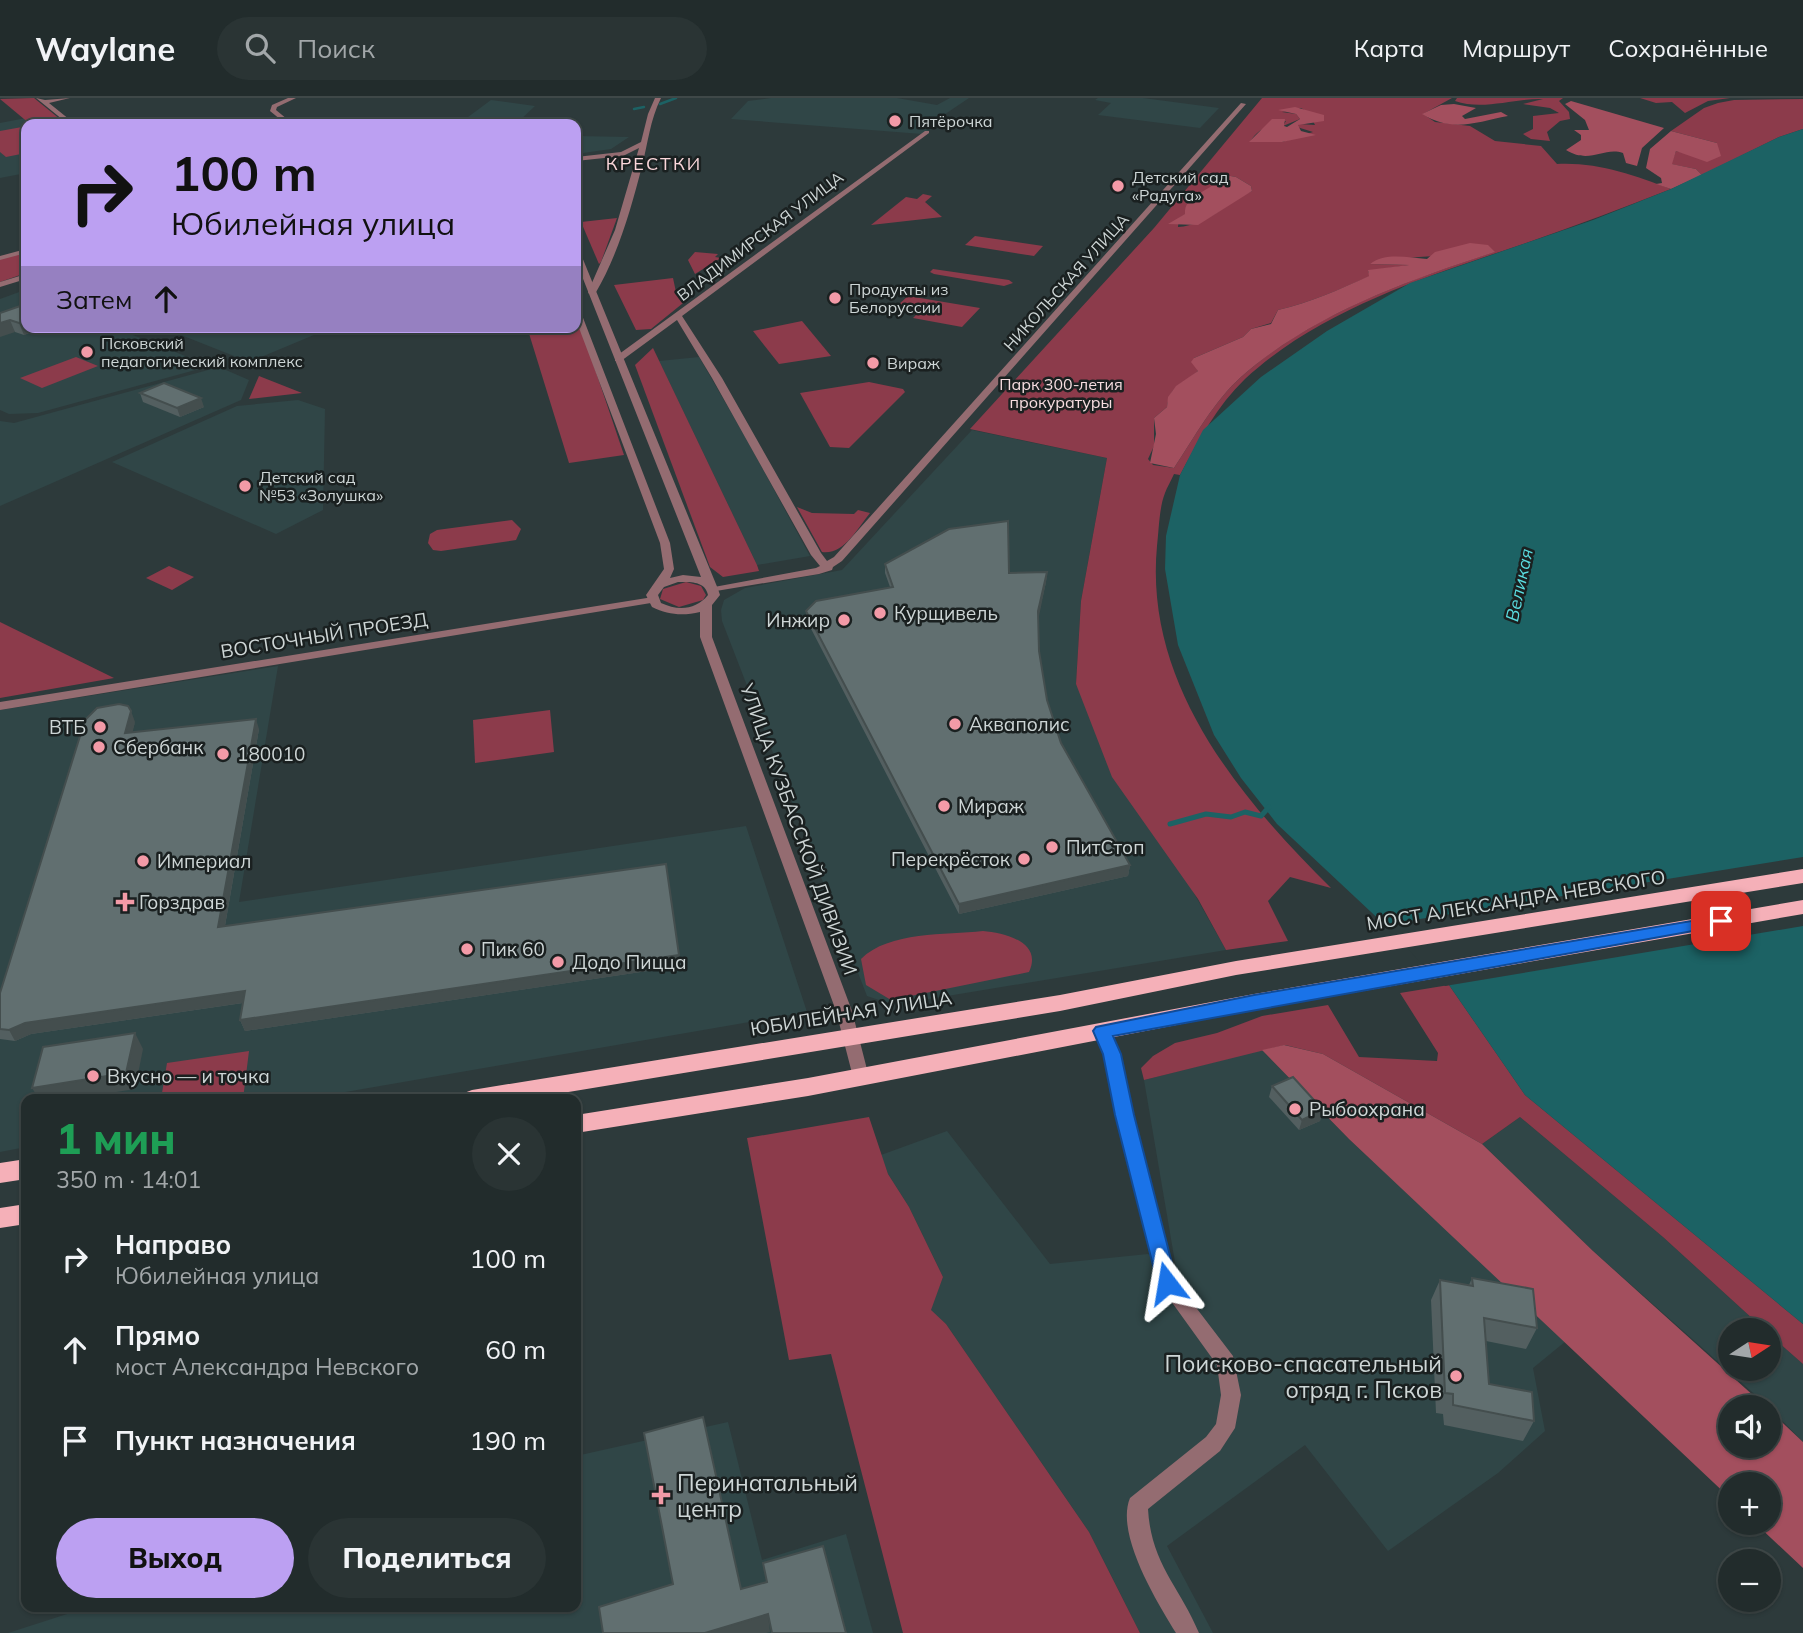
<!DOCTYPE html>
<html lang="ru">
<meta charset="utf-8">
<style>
:root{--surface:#222c2c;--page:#2a3434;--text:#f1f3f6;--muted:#a2a7a9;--line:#3f4848;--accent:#bca0f2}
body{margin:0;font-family:Mulish,sans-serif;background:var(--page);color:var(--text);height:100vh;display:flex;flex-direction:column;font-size:26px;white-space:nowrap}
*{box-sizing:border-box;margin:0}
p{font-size:23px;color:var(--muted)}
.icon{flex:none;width:38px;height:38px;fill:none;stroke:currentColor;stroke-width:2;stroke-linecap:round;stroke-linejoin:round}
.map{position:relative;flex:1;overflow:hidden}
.side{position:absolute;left:21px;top:996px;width:560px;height:518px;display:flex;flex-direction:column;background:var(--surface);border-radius:14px;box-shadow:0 2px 5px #0004,0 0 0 2px var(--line)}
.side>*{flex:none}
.hud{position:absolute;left:21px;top:21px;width:560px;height:214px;border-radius:14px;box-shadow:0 2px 5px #0004,0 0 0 2px var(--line);background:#bca0f2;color:#111;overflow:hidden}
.needle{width:46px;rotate:78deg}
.buttons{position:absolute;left:1718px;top:1220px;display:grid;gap:14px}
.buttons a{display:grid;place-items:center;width:63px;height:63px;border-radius:50%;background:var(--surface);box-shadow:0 2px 5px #0004,0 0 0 2px var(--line);font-size:35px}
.pin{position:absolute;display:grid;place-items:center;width:60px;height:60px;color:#fff;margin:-30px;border-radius:14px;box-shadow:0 4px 10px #0006}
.me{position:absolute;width:77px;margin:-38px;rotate:346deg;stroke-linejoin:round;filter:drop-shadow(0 0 5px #0008)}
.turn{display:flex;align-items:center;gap:24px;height:147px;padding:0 35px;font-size:32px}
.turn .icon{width:91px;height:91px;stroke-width:2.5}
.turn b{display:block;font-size:49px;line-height:60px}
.then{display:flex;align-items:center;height:66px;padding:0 35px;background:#0003;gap:14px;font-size:26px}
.round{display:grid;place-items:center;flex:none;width:74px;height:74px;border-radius:37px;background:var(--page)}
.overview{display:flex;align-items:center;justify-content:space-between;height:119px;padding:0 35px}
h1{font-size:42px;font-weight:800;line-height:52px;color:#1e9e55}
.cta{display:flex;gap:14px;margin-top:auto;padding:14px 35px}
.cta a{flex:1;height:80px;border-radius:42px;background:var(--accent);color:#111;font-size:28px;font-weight:800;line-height:80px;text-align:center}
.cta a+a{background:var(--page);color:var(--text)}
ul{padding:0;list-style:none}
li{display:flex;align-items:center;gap:21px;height:91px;padding:0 35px}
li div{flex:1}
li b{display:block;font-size:26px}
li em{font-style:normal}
header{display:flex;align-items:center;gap:42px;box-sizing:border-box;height:98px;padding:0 35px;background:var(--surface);border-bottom:2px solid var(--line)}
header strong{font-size:33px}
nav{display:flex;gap:38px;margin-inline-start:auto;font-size:24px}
.search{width:490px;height:63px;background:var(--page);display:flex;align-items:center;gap:18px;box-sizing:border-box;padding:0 24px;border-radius:38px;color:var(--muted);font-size:26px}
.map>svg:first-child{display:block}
</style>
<header>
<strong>Waylane</strong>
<div class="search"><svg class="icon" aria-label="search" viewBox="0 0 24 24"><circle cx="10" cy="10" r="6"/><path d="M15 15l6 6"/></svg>Поиск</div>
<nav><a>Карта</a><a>Маршрут</a><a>Сохранённые</a></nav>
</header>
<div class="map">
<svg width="1803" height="1535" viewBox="0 0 1803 1535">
<rect width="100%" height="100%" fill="#2d3a3b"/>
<!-- built -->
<g fill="#304647">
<path d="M771,0H897L937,7L950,0H969L926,29L931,31L922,36L731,21L748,3Z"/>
<path d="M1098,0H1143L1219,10L1200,30L1098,17L1111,5L1095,2Z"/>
<path d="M491,2L535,8L516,26H451L464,22Z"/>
<path d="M26,20L33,26H26V75L0,80V25Z"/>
<path d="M576,38L629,39L611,51L576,56Z"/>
<path d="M22,193L26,195V229H113L210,268L38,315L9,316L0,312V201Z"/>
<path d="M173,229H333L249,264L171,233Z"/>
<path d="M699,259L747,342L810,458L757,467L659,263Z"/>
<path d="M219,269L249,282L241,302L0,408V323L14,325Z"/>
<path d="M298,302L325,311L323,412L276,436L112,364L237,308Z"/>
<path d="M972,332L1107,360L1081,503L1076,586L1226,852L905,905L885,904L867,898L722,523L721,512L724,502L745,490L842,472Z"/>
<path d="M278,568L239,804L746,728L807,914L305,1001H26V1049L0,1054V612Z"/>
<path d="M1262,952L1349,1041L1566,1243L1533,1270L1545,1333L1498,1375L1388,1453L1305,1347L1167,1448L1213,1535H1140L1089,1434L946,1226L930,1212L943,1179L909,1109L888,1076L881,1057L947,1033L1050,1166L1148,1156L1177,1176L1144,982Z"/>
<path d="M1520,1019L1663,1139L1765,1232H1731V1270H1769V1236L1803,1266V1344L1769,1309L1593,1153L1482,1046Z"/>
<path d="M728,1324L762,1462L846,1436L873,1535H8L92,1508H576V1358Z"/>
</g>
<!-- green -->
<g fill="#8c3b4b" fill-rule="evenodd">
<path d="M34,0L66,26H30L0,1Z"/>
<path d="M1262,0H1452L1423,16L1435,24L1470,28L1495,43L1541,48L1557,66C1598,64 1633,77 1671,91C1623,110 1575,128 1526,145C1429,178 1322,210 1245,281C1217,308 1198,343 1180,377L1174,376C1171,383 1167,389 1165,395C1159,410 1159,432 1157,448C1144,586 1239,699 1331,790L1290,779L1268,803L1288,843L1226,852L1198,801L1112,679L1076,586L1081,503L1107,360L970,331L1154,130ZM1301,10L1309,15L1315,27L1299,26L1297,29L1313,34L1282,44H1250C1258,30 1271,27 1286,23L1283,28L1300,21L1296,16L1282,14ZM1214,75L1236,79L1251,88L1252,93C1225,105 1209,127 1178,129L1179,120L1186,116L1198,95L1210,92L1216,84ZM1494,154C1406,183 1312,216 1241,279C1214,303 1194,340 1174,370L1153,367L1148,361L1154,348V320L1167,309C1170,286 1184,286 1198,273L1194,260L1243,239L1251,231L1271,225L1278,212C1310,205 1340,191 1370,178L1368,173L1410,167L1370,166C1411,157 1453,158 1494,154Z"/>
<path d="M1457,0H1563L1559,3L1569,14L1570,21L1560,23L1547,34L1550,43L1531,41L1523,36L1533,31V18L1559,15L1550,10L1523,6L1543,1C1515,0 1483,13 1455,3Z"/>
<path d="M1640,0H1730L1708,3L1685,15L1672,4L1656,5Z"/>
<path d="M1803,1V31L1779,39L1702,77L1696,71L1671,66L1676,53L1694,57L1717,52V45L1671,33L1704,10L1718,5L1734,2Z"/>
<path d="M22,29L26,32V55L6,59L0,54V33Z"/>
<path d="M923,96L932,98L925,104L942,119L871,127L906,99L917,101Z"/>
<path d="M617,120L601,164L599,166L581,124Z"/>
<path d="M975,138L1043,148L1034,158L965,147Z"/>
<path d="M26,154V175L0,184V161Z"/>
<path d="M695,154L718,156L715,159L721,160L695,176L688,162Z"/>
<path d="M933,171L1009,182L1013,185L1004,188L934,176L930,174Z"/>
<path d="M673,180L676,194L693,197L651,231L636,232L614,187Z"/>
<path d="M908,198L980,210L962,229L913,220L921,212L898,207Z"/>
<path d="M576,215L624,357L569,365L527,229H576Z"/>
<path d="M802,223L831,258L779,266L753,233Z"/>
<path d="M653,250L757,467L759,473L723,479L710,469L635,267Z"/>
<path d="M76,259L98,268L42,290L20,280Z"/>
<path d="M259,278L302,295L249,301Z"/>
<path d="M869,284L903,291L905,294L849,350L830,349L800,295Z"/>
<path d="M797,409L812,415L854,416L858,412L870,415C857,431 844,457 822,454Z"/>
<path d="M512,422L521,431L516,442L441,453L433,452L428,445L430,436L437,432Z"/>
<path d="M169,468L194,479L172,492L146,480Z"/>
<path d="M686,484L701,488L706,497L703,502L679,509L660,501L663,491Z"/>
<path d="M0,524L114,580L0,600Z"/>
<path d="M550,612L554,654L475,665L473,622Z"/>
<path d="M983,833C1005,835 1043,844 1029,874L891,902L866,887L861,861C889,833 946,837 983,833Z"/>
<path d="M1449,887L1525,997L1803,1226V1266L1769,1236V1232H1765L1663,1139L1520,1019L1482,1046L1323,956L1285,947L1144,982L1141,970L1153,958L1175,945L1217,935L1262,918L1328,907L1359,959L1437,963L1438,955L1400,895Z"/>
<path d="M249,953L243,1001H161L167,965Z"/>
<path d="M869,1019L888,1076L909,1109L943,1179L931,1212L946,1226L1089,1434L1140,1535H903L831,1256L789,1262L747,1040Z"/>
</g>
<!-- forest -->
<g fill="#a34f5e">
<path d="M1571,3L1664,30L1642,50L1637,68L1626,65L1623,55C1604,48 1590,67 1566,52L1581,42V37L1574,32H1589L1585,22L1565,6Z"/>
<path d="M1454,6L1476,10L1462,18L1465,21L1501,14L1508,18C1476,24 1453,35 1422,16L1441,7Z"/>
<path d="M1295,9L1324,17V23L1298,27L1301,33L1316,37L1282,44H1249L1272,21H1285L1284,28L1287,29L1300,21L1296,16L1278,12Z"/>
<path d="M1671,33L1717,45L1721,58L1707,64L1676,53L1672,66L1696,71L1702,77L1671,91L1656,86L1662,85L1661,80L1646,70L1650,51Z"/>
<path d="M1214,75L1236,79L1251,88L1252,93L1198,127L1168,126L1185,116C1184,97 1206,95 1216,84Z"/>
<path d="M1470,145L1488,147L1495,154C1406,183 1313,216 1241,279C1214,303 1194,340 1174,370L1150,365L1156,336L1154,320L1167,309L1168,299L1176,288L1198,273L1191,264L1194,260L1243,239L1251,231L1271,226L1278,212C1310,205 1340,191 1369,178L1368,172L1409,167L1370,166C1386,154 1408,160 1427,161L1435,154Z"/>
<path d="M1284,947L1323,956L1482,1046L1593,1153L1766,1309H1731V1348H1769V1312L1803,1344V1470L1755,1425L1769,1424V1386H1731V1401L1349,1041L1262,952Z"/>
</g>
<!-- water -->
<path fill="#1c6264" d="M1803,31V1226L1525,997L1449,887L1277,726L1241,680L1214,637L1178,547L1165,471L1166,438L1180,377L1203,332L1261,279L1327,233L1410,185L1593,122L1671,91L1779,39Z"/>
<!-- pier -->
<path fill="#2d3a3b" d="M1803,759V828L1445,888L1383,827Z"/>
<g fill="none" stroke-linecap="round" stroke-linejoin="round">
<!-- stream-far1 -->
<g stroke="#1c6264" stroke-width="2.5">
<path d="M660,6L676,0"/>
<path d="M634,11L644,9"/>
</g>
<!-- stream -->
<path stroke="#1c6264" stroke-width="5" d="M1170,726L1206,716L1231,719L1245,714L1261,718L1269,709"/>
<!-- minor -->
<g fill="#946c71" fill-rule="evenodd">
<path d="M36,0L45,2L70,0L49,5L75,26H68Z"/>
<path d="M288,0H296L277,9L276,12L293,26H286L270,13L272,7Z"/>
<path d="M655,0H661C650,22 648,45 642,68C631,111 618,157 595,196H589L588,194L615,132L639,50L623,58L576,63V59L621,54L641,44L648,16Z"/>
<path d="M1241,5L1246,6L842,463L833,469L832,472L819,476L710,494L708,492L714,489L816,470L820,468L811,457L712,280L677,222L621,263H615V259L925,33H929V35L682,218L722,280L821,455L827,463L834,459Z"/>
<path d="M26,151V155L0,162V158Z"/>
<path d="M653,499L659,502L657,504L0,612V604Z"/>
<path d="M1102,927L1108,929L1120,956L1132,1017L1175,1182L1233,1258L1241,1297L1235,1330L1220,1353L1148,1411C1151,1466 1180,1489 1199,1535H1176C1157,1504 1115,1436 1130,1400L1206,1339L1216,1326L1221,1297L1217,1267L1158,1185L1116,1017L1104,956L1094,933L1096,929Z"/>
</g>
<!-- tertiary -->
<g fill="#946c71" fill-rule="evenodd">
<path d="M576,152L580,154L718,491L720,497L712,507V539L852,913L869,979L867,983L861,985L855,983L853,979L836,913L700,539V514C683,518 668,517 652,509L646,497L664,471L660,445L576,222V210L580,212L670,445L674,471L670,480L683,477L701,479L576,163ZM678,484C691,484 705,483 708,497C696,512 678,513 661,505L658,497L664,489Z"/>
<path d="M26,176V181L0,189V184Z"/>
</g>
<!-- trunk -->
<g fill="#f5b0b8" fill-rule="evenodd">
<path d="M1803,771V785L1236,877L1060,913L526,1001H461L464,995L472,992L1060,897L1236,863Z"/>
<path d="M1803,802V816L1254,912L808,998L576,1035V1017L808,980L1254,896Z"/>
<path d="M26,1061V1081L0,1085V1065Z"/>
<path d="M26,1106V1126L0,1130V1110Z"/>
</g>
</g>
<!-- wall -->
<g fill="#535f60">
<path d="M0,215L26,229H45L24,237L15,234Z"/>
<path d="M140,295L204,309L180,319L143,304Z"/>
<path d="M885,466L1009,475L1047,474L1046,484L1038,519L1039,553L1047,602L1061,645L1130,767L1128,778L959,816L807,523L806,513L890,489L885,475Z"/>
<path d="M135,624L132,634L259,631L225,828L681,868L245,933L240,922L243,905L31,936L15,943L0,941V895Z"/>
<path d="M1272,988L1323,1012L1320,1023L1299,1032L1269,999Z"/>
<path d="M1472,1180L1537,1230L1526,1251L1486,1243L1489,1286L1534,1323L1523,1343L1444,1327L1443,1316L1436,1315L1431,1202L1440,1182L1469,1187Z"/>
</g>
<!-- shaded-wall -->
<g fill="#444e4e">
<path d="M10,222L15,234L0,239V225Z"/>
<path d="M26,223V229H45L24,237L19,225Z"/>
<path d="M201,300L204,309L180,319L177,310Z"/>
<path d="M1047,474L1046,484L1038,523V513Z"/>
<path d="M131,613L135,624L130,645L125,635Z"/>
<path d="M256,621L259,631L223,839L218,829Z"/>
<path d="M1130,767L1128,778L959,816V806Z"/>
<path d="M679,857L681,868L245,933L240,922Z"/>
<path d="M245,893L249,904L31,936L15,943L9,932L25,925Z"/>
<path d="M135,935L143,951L135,991L72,1001H39L32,990Z"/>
<path d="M1323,1012L1320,1023L1299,1032L1302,1022Z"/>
<path d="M768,1516L770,1534L766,1535H705Z"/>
</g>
<!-- building -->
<g fill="#616f70" stroke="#444e4e" stroke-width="2">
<path d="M26,206V223L19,225L10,222L0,225V215Z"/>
<path d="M164,285L201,300L177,310L140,295Z"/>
<path d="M1008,423L1009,475L1047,474L1038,513L1039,553L1047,602L1061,645L1130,767L959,806L806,513L816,503L893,489L885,466L949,431Z"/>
<path d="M119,606L128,608L131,613L125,635L256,621L218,829L666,766L679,857L240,922L245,893L25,925L9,932L0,931V895L85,622L97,610Z"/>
<path d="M135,935L126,975L32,990L43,949Z"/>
<path d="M1293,979L1323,1012L1302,1022L1272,988Z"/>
<path d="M1472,1180L1533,1191L1537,1230L1484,1220L1489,1286L1532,1294L1534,1323L1453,1307V1296L1445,1295L1440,1182L1473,1188Z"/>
<path d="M703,1319L741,1491L767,1484L763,1465L823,1448L846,1535H772L768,1516L705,1535H603L599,1509L673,1486L644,1335Z"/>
</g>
<!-- route -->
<path fill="#1a73e8" stroke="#114b97" stroke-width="2" d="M1721,818L1729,823L1726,827L1113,938L1121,956L1134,1017L1177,1185L1174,1191L1167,1194L1159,1191L1115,1017L1103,956L1093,933L1096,929L1254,897Z"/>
<!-- markers -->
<g fill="#f39aa7" stroke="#1a2020" stroke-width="2.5">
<circle cx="895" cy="23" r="7"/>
<circle cx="1118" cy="88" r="7"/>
<circle cx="835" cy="200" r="7"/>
<circle cx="87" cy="254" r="7"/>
<circle cx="873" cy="265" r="7"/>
<circle cx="245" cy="388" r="7"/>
<circle cx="880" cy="515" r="7"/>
<circle cx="844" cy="522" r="7"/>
<circle cx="955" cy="626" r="7"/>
<circle cx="100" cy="629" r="7"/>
<circle cx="99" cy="649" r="7"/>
<circle cx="223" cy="656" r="7"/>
<circle cx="944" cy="708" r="7"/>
<circle cx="1052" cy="749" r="7"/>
<circle cx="1024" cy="761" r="7"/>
<circle cx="143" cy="763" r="7"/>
<path d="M121.5 793.5h7v7h7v7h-7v7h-7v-7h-7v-7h7z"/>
<circle cx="467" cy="851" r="7"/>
<circle cx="558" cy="864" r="7"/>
<circle cx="93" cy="978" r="7"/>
<circle cx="1295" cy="1011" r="7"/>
<circle cx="1456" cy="1278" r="7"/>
<path d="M657.5 1386.5h7v7h7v7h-7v7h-7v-7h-7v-7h7z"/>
</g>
<g text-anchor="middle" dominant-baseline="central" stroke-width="5" stroke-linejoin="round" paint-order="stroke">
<!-- far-poi labels -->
<g font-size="16" fill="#ced6d6" stroke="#1a2020" text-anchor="start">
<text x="909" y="23">Пятёрочка</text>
<text x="1132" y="79">Детский сад<tspan x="1132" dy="18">«Радуга»</tspan></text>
<text x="849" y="191">Продукты из<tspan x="849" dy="18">Белоруссии</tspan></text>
<text x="101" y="245">Псковский<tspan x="101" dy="18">педагогический комплекс</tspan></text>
<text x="887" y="265">Вираж</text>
<text x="259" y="379">Детский сад<tspan x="259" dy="18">№53 «Золушка»</tspan></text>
</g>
<!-- far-street labels -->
<g font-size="16" fill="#ced6d6" stroke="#1a2020">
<text transform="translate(760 138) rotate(-37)">ВЛАДИМИРСКАЯ УЛИЦА</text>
<text transform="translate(1066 184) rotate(-48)">НИКОЛЬСКАЯ УЛИЦА</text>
</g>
<!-- far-park labels -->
<g font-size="16" fill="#f7dde0" stroke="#1a2020">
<text x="1061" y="286">Парк 300-летия<tspan x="1061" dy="18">прокуратуры</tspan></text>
</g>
<!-- far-neighbourhood labels -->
<g font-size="18" letter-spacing="2" fill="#fbd7db" stroke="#1a2020">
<text x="654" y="65">КРЕСТКИ</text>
</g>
<!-- far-water labels -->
<g font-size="18" font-style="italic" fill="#5adde1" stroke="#1a2020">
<text transform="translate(1519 487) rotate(-78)">Великая</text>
</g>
<!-- poi labels -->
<g font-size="19" fill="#ced6d6" stroke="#1a2020" text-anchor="start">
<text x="894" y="515">Курщивель</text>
<text x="830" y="522" text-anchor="end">Инжир</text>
<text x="969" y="626">Акваполис</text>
<text x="86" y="629" text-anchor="end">ВТБ</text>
<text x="113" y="649">Сбербанк</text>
<text x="237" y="656">180010</text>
<text x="958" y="708">Мираж</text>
<text x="1066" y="749">ПитСтоп</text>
<text x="1010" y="761" text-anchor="end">Перекрёсток</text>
<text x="157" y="763">Империал</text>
<text x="139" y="804">Горздрав</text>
<text x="481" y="851">Пик 60</text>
<text x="572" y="864">Додо Пицца</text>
<text x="107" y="978">Вкусно — и точка</text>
<text x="1309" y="1011">Рыбоохрана</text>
</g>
<!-- street labels -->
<g font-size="19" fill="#ced6d6" stroke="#1a2020">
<text transform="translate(324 537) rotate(-9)">ВОСТОЧНЫЙ ПРОЕЗД</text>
<text transform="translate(799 731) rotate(70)">УЛИЦА КУЗБАССКОЙ ДИВИЗИИ</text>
<text transform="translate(1516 802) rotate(-9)">МОСТ АЛЕКСАНДРА НЕВСКОГО</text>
<text transform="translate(851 915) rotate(-9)">ЮБИЛЕЙНАЯ УЛИЦА</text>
</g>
<!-- near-poi labels -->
<g font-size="23" fill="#ced6d6" stroke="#1a2020" text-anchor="end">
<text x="1442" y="1265">Поисково-спасательный<tspan x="1442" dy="26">отряд г. Псков</tspan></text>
<text x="677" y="1384" text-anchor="start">Перинатальный<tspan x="677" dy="26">центр</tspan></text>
</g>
</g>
</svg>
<div class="buttons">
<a><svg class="needle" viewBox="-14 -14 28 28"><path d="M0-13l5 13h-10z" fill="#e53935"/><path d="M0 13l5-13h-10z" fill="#a2a7a9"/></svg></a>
<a><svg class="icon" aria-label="sound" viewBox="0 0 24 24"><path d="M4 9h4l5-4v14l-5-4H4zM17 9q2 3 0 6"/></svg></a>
<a>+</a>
<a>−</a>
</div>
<div class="pin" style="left:1721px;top:823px;background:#d93025"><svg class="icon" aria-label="arrive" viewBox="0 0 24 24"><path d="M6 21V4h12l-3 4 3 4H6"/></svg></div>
<svg class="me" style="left:1167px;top:1185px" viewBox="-20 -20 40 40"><path d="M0-17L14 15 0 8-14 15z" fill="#1a73e8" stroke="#fff" stroke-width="4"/></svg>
<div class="hud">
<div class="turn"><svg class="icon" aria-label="right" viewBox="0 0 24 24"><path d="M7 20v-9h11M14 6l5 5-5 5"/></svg><div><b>100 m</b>Юбилейная улица</div></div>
<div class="then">Затем<svg class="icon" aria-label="ahead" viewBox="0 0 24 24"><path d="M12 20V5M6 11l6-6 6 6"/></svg></div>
</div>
<section class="side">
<div class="overview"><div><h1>1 мин</h1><p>350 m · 14:01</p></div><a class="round"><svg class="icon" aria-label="close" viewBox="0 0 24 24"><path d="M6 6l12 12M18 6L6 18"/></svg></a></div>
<ul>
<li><svg class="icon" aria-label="right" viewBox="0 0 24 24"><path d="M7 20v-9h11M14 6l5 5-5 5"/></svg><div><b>Направо</b><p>Юбилейная улица</p></div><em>100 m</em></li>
<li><svg class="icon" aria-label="ahead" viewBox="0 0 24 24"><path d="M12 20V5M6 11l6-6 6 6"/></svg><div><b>Прямо</b><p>мост Александра Невского</p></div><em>60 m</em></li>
<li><svg class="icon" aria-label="arrive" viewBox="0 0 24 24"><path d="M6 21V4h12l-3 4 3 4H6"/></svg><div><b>Пункт назначения</b></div><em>190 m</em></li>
</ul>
<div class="cta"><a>Выход</a><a>Поделиться</a></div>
</section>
</div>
